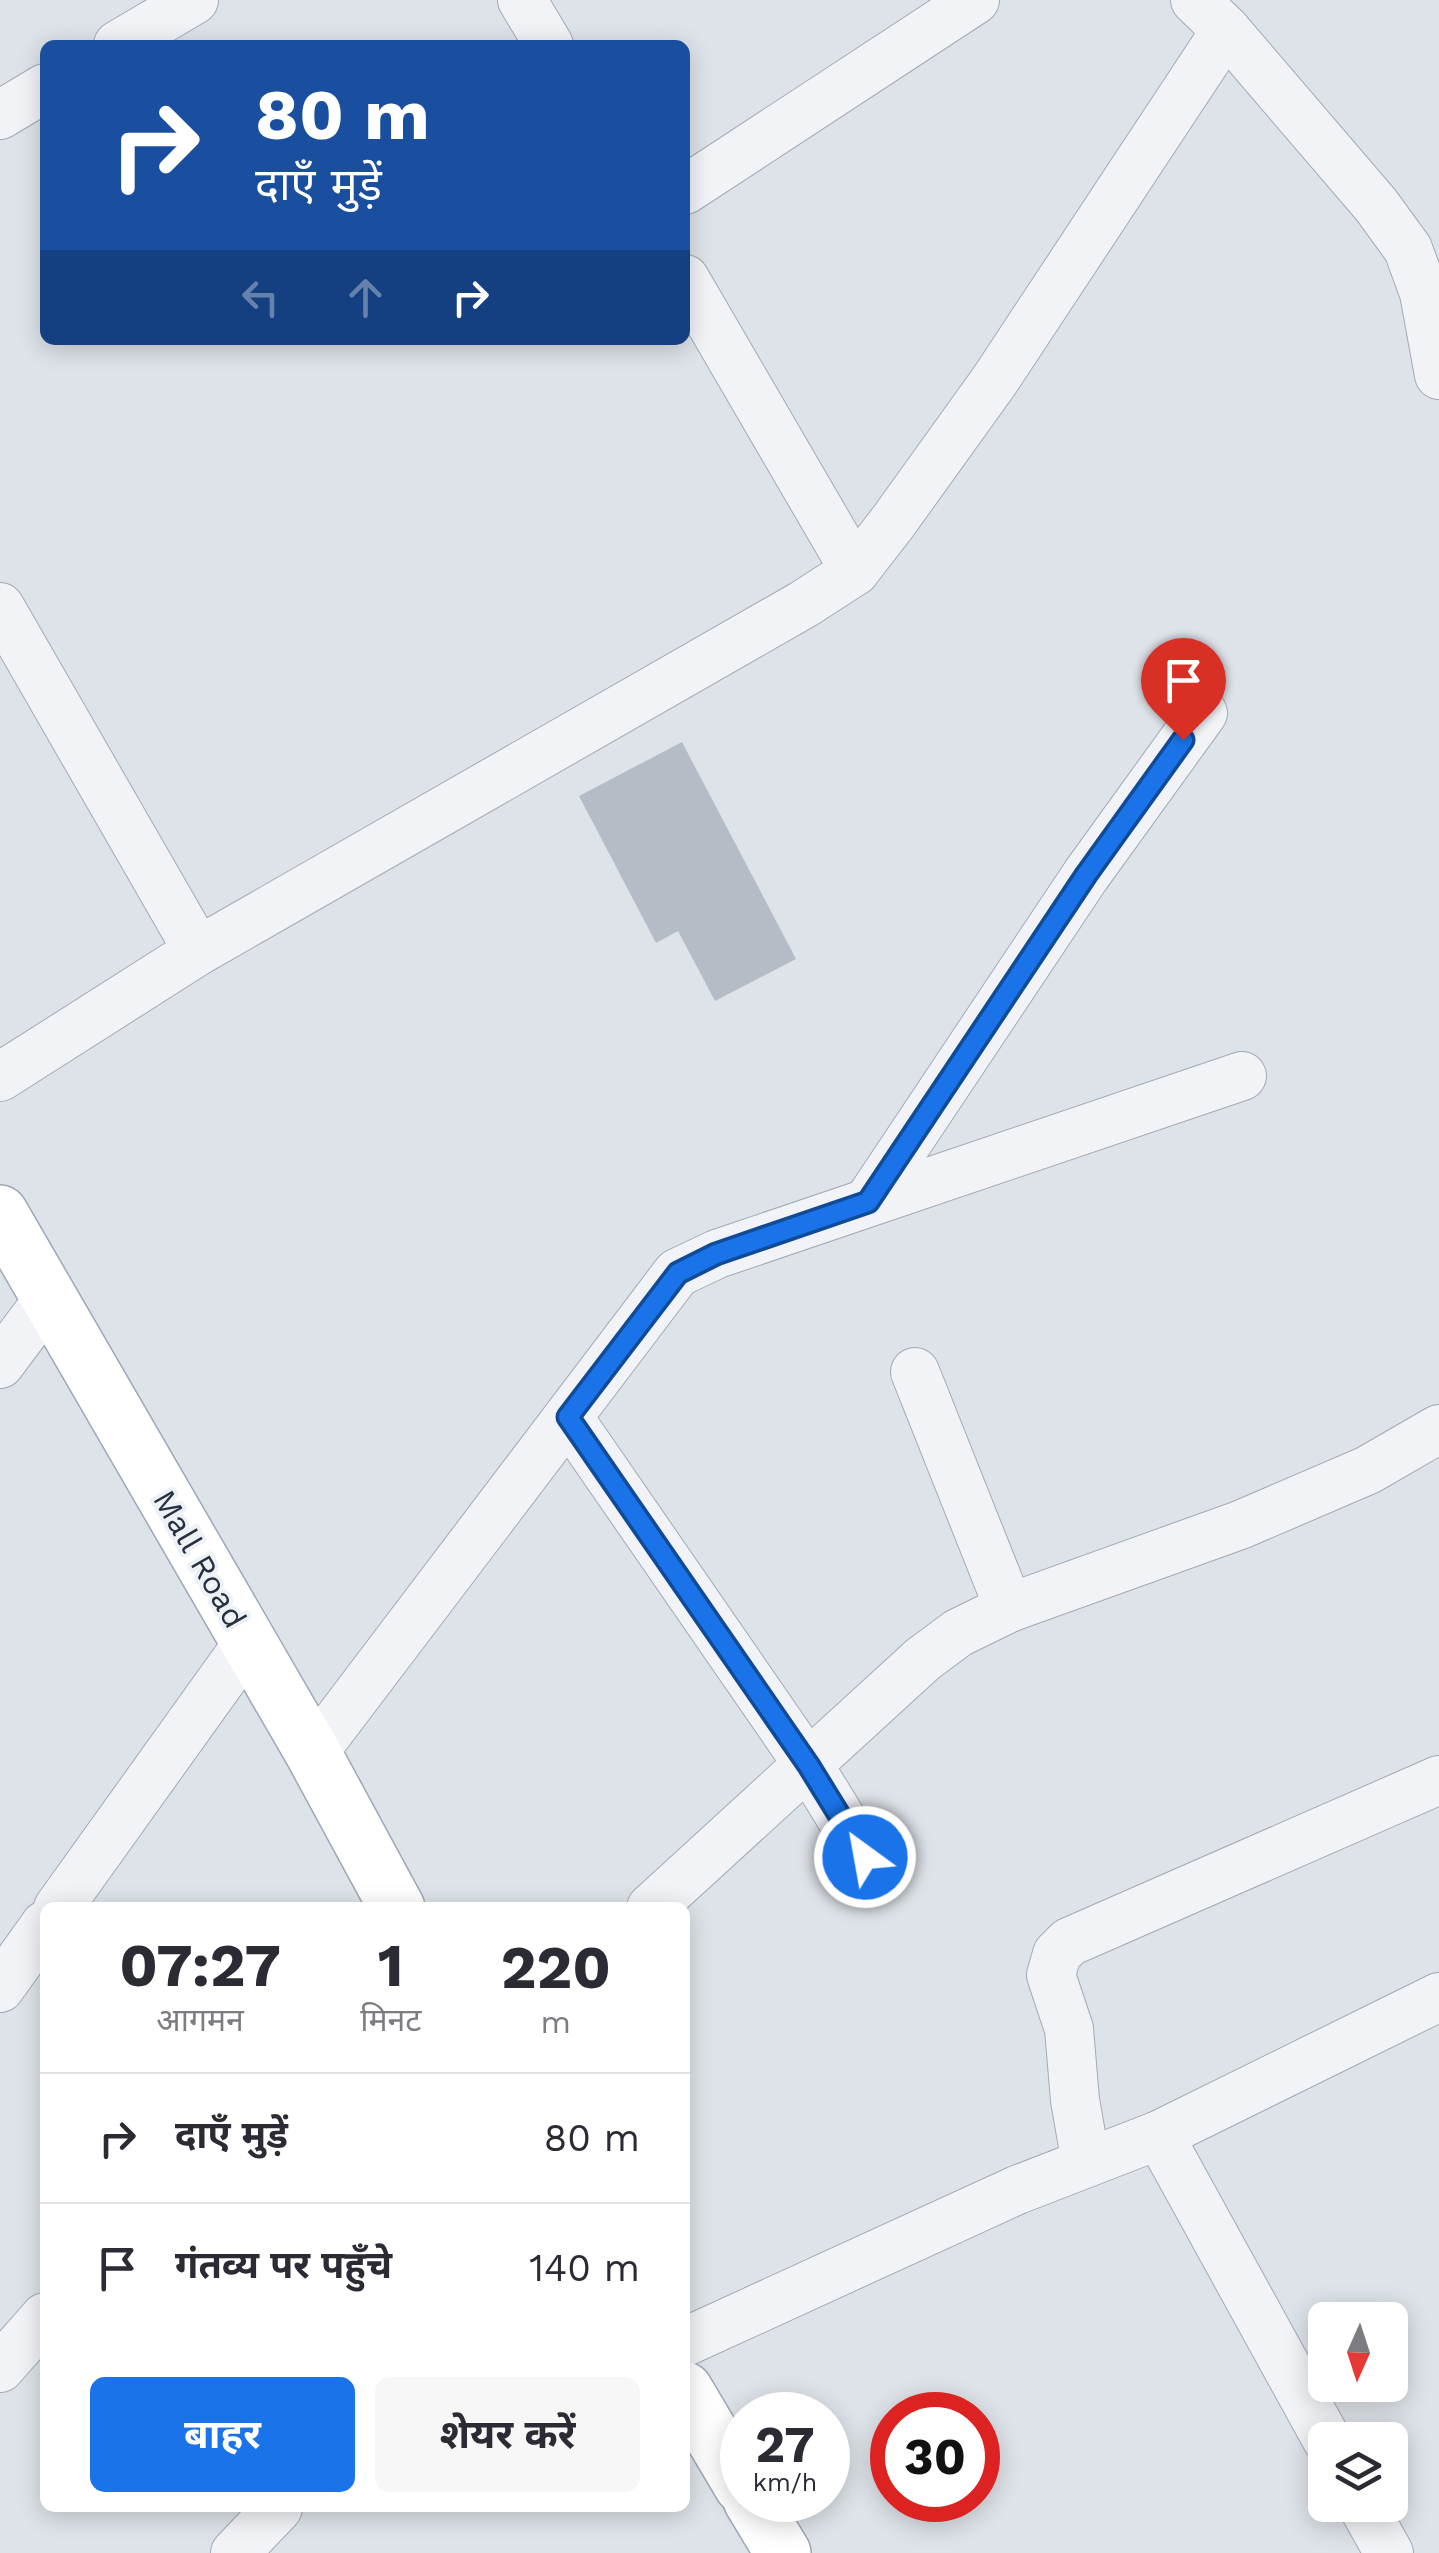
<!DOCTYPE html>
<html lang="hi">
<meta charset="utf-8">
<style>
:root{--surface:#fff;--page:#f7f7f7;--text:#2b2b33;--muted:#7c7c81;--line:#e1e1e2;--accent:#1a73e8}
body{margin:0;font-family:"Work Sans","Noto Sans Devanagari",sans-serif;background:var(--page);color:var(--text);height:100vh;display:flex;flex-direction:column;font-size:38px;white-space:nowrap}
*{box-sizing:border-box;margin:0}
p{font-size:32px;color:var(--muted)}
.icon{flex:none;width:55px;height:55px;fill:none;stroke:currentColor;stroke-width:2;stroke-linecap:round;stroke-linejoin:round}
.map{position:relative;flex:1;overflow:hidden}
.drawer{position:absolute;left:40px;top:1902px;width:650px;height:610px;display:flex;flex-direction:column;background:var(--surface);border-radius:15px;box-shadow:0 5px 25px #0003}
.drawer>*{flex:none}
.guide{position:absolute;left:40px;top:40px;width:650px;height:305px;border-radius:15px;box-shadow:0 5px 25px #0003;background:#1a4fa0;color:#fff;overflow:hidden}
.needle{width:65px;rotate:183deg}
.controls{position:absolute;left:1308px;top:2302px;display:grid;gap:20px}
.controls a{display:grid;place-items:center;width:100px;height:100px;border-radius:15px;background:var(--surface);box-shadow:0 5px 25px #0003;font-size:50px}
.speed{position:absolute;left:720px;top:2392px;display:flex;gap:20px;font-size:50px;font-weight:700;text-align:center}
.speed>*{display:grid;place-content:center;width:130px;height:130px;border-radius:50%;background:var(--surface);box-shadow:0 5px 25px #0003;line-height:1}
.speed small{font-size:25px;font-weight:400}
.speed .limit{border:15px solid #d22;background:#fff;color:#111}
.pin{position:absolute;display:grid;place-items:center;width:85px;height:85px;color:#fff;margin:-102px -42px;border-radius:50% 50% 50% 0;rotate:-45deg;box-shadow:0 0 10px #0007}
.pin .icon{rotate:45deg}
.me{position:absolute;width:110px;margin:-55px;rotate:328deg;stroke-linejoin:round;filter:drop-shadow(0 0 8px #0008)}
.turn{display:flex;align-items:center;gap:35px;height:210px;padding:0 50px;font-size:45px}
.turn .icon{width:130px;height:130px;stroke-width:2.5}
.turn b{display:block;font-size:70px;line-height:85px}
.lanes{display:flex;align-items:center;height:95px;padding:0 50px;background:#0003;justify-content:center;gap:50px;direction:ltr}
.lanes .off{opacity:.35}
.eta{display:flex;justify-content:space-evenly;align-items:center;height:170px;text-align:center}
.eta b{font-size:60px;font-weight:700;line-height:70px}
.cta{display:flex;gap:20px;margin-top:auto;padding:20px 50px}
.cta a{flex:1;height:115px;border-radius:15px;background:var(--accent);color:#fff;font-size:40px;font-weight:700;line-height:115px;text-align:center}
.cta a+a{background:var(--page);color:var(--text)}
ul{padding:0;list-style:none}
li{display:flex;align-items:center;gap:30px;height:130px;padding:0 50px;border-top:2px solid var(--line)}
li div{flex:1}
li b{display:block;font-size:38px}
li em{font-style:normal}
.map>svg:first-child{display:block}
</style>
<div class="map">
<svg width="1439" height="2553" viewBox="0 0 1439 2553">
<rect width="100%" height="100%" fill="#dee3e9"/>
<!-- building -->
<path fill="#b5bcc6" d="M682,742L796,959L715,1001L678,931L656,943L579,796Z"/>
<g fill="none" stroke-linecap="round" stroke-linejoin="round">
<!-- street casing -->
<g stroke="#a3aab3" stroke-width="50">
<g id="street">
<path d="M522,0L549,45"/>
<path d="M1195,0L1226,30L1376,205L1408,249L1424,293L1439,375"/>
<path d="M118,45L194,0"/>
<path d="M0,115L45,88"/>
<path d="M685,190L975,0"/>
<path d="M685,279L855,571"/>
<path d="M0,607L198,951"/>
<path d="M0,1077L198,951L804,604L855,571L893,522L995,380L1226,30"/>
<path d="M868,1202L1086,875L1203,713"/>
<path d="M0,1364L50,1297"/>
<path d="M915,1372L1009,1608"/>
<path d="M568,1417L809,1766L865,1857"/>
<path d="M313,1753L677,1273L717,1254L1242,1076"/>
<path d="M58,1908L248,1643"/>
<path d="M651,1908L923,1659L958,1633L1009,1608L1240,1525L1368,1470L1439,1429"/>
<path d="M0,1988L45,1925"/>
<path d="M1159,2135L1327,2440"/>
<path d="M1086,2163L1075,2100L1069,2029L1051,1975L1057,1954L1069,1942L1439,1780"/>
<path d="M685,2342L1017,2190L1159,2135L1439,1997"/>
<path d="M0,2368L45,2317"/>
<path d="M1362,2505L1389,2553"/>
<path d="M235,2553L278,2508"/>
</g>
</g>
<!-- primary casing -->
<g stroke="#9da7b6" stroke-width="58">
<g id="primary">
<path d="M0,1213L313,1753L397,1908"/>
<path d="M685,2390L742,2486"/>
<path d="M751,2500L783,2553"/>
</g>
</g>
<!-- street -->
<use href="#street" stroke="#f1f3f7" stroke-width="48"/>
<!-- primary -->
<use href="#primary" stroke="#fff" stroke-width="55"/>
</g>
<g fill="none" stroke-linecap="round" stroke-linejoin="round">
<!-- route casing -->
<g stroke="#114b97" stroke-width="25">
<path id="route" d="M865,1857L809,1766L568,1417L678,1273L716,1254L868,1202L1086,875L1183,740"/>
</g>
<!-- route -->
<use href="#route" stroke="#1a73e8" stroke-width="18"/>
</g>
<g text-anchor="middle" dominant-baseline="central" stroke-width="8" stroke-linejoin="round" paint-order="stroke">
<!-- street labels -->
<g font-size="32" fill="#263041" stroke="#eef2f6">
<text transform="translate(200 1559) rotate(60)">Mall Road</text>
</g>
</g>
</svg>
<div class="controls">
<a><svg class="needle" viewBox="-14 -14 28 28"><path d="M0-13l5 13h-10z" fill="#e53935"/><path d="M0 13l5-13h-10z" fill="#7c7c81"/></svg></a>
<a><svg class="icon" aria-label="layers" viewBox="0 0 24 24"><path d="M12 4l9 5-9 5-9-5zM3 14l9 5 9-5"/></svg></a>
</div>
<div class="speed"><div>27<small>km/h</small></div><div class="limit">30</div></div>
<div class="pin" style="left:1183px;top:740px;background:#d93025"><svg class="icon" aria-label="arrive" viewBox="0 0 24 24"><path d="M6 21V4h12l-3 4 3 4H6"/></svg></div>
<svg class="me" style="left:865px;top:1857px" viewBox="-20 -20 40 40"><circle r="17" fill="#1a73e8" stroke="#fff" stroke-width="3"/><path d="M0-11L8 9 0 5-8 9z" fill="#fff"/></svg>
<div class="guide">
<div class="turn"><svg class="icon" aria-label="right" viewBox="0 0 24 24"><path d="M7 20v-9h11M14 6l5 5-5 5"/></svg><div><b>80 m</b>दाएँ मुड़ें</div></div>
<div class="lanes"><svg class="icon off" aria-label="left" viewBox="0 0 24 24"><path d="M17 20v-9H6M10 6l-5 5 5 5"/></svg><svg class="icon off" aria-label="ahead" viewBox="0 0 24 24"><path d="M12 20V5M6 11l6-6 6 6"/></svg><svg class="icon" aria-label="right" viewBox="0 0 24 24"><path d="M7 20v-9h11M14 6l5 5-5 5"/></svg></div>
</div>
<section class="drawer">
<div class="eta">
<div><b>07:27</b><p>आगमन</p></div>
<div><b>1</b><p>मिनट</p></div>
<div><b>220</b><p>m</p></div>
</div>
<ul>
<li><svg class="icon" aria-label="right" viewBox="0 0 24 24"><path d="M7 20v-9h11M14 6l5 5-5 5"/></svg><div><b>दाएँ मुड़ें</b></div><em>80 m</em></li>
<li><svg class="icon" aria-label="arrive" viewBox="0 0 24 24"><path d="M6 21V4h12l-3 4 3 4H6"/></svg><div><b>गंतव्य पर पहुँचे</b></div><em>140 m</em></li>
</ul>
<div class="cta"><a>बाहर</a><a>शेयर करें</a></div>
</section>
</div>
